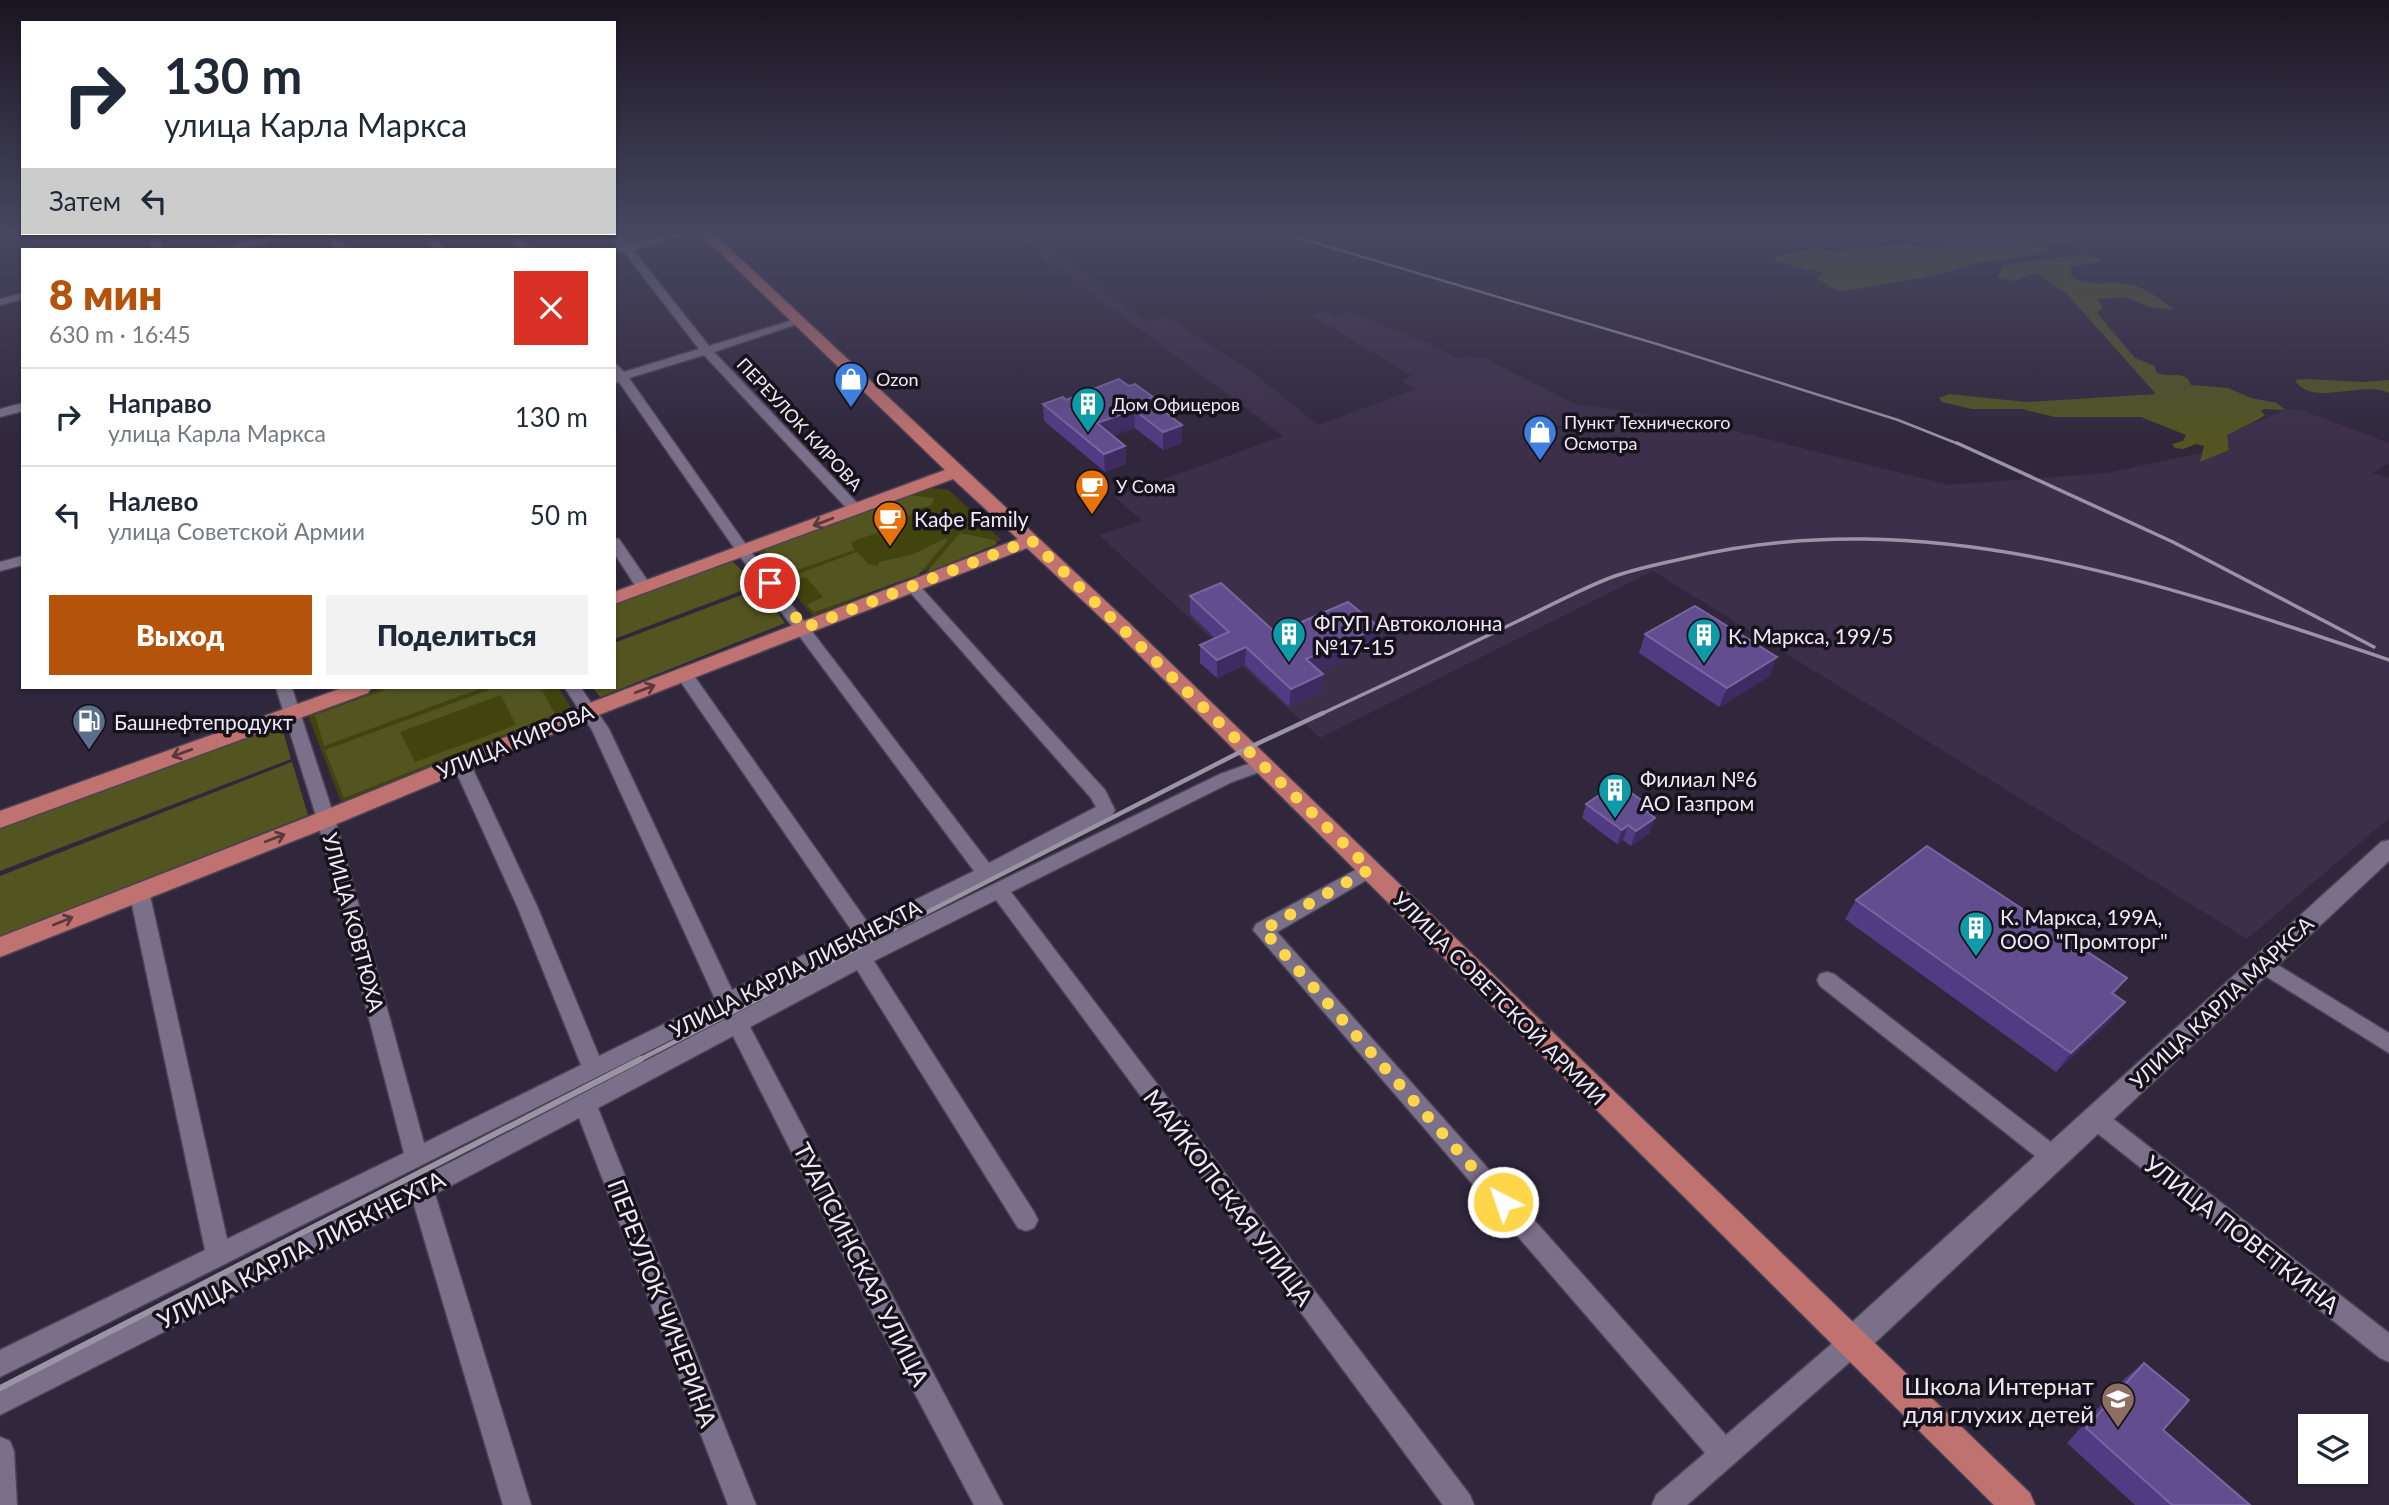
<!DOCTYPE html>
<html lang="ru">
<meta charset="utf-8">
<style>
:root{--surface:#fff;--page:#f2f2f3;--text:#1f2937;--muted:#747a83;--line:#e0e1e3;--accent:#b45309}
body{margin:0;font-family:Lato,sans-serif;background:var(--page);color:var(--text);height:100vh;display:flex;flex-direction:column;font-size:26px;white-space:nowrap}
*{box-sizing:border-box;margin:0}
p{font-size:23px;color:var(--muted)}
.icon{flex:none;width:38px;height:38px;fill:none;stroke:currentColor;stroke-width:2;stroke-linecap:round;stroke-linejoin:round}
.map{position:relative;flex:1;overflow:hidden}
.panel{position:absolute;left:21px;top:248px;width:595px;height:441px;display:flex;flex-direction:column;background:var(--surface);border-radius:0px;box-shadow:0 2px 5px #0004}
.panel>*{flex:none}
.guide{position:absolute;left:21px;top:21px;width:595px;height:214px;border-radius:0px;box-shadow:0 2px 5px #0004;background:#fff;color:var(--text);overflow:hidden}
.buttons{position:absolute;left:2298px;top:1414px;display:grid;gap:14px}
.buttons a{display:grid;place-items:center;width:70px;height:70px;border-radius:0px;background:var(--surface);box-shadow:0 2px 5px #0004;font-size:35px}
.pin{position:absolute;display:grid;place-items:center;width:60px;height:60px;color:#fff;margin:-30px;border:4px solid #fff;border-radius:50%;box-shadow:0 2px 7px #0007}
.me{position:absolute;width:77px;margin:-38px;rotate:319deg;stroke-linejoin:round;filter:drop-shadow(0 0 5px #0008)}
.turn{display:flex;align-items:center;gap:24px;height:147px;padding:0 28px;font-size:32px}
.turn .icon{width:91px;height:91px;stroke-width:2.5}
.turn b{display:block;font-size:49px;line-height:60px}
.then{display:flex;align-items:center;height:66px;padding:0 28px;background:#0003;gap:14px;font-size:26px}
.round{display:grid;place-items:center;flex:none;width:74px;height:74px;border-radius:0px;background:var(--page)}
.summary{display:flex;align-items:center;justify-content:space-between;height:119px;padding:0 28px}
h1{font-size:42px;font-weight:800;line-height:52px;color:var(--accent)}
.cta{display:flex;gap:14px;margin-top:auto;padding:14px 28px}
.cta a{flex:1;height:80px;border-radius:0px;background:var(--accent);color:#fff;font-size:28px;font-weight:800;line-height:80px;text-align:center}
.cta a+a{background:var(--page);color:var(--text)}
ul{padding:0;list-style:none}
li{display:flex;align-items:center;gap:21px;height:98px;padding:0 28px;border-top:2px solid var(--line)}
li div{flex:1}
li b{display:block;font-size:26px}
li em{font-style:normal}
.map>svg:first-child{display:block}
</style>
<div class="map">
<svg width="2389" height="1505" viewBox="0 0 2389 1505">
<rect width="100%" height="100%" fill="#30273c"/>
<!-- built -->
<path fill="#3c2f4a" d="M1011,233H1070L1039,241L1147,322L1165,316L1255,374L1318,425L1415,389L1402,381L1412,376L1311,315L1322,310L1335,316L1349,312L1436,347L1459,359L1467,356L1473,359L1484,358L1575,404L1628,411L1629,422L1547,427L1541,430L1631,424L1632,412L1710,425L1949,485L2107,473L2230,447L2225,435L2288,409L2302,410L2389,443V463L2373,473L2389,478V818L2247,939L1653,571L1320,738L1099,535L1142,521L1115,497L1283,436Z"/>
<!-- green -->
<g fill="#41440d">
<path d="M933,488L949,490L1001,540L813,616L757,550Z"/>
<path d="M381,688H559L572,709L341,802L308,715Z"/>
</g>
<!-- forest -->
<g fill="#525520" fill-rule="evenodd">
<path d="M1892,233H2000L2021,239L2050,252L1983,262L1940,274L1853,290L1837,291L1817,278L1823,274L1820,271L1802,269L1771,260L1781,255L1816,248L1842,252L1855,246L1880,247L1894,243L1928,247L1946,246L1951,243C1937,226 1911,239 1892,233Z"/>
<path d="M2083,255L2102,260L2096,263L2069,267L2073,278C2091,287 2108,281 2127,284C2145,286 2161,300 2175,310L2149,307L2126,297L2097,299L2103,307L2097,313L2135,358L2155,366L2156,372C2169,380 2185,368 2191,385L2228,388L2251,398L2277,403L2285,410L2264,409L2261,411L2265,415L2261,418L2227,435L2229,450L2200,462L2204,446L2196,444L2183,449L2175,448L2172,444L2183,441L2186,435L2141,417H2055L2022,409H1972L1942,402L1939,398L1949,394L2027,402L2156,394L2066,293L2036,273L2013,281L1997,277L2004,265Z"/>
<path d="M2307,379L2364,382L2389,380V393C2364,380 2310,408 2295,380Z"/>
<path d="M909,495L934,498L932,505L921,508L894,527L851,542L854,550L786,574L764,549Z"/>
<path d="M960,533L994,540L997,544L926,573Z"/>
<path d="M946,538L948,540L918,575L814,612L807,605L823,597L806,577L794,581L789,577L857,552L868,564L878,566L879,562L914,554Z"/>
<path d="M732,561L757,585L614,639V604Z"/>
<path d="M760,588L785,623L600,697L593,688H614V643Z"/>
<path d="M390,688H482L324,746L315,715Z"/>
<path d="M494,688H541L555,714L344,798L325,750ZM501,695L516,725L415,762L400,732Z"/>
<path d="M281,724L291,759L0,871V826Z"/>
<path d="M292,762L308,815L0,936V876Z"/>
</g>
<!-- sand -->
<path fill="#3b3312" d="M2029,233H2067L2085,246L2050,248Z"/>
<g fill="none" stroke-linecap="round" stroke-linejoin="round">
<!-- minor casing -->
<g stroke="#4c4355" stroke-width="3">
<g id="minor">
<path d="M148,233H158L163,250H153Z"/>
<path d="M280,233H299L235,250H218Z"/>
<path d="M328,233H338L345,250H335Z"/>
<path d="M424,233H434L444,250H434Z"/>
<path d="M508,233H518L529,250H519Z"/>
<path d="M606,233H617L628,244L674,233H693L633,250L709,346L796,319L806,321L714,352L861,507V513H851L704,355L629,378L749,549L989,863L1096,807L1091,798L908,590L905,587L908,584H918L1105,790L1115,810L1112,815L993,878L0,1377V1350L205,1250L129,891L132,886L139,884L146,886L149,891L227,1239L404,1153L317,819L276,688H292L335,819L424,1143L581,1065L517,906L452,763L455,759L461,757L470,763L537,906L599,1056L715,999L592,730L565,688H581L609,729L732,990L852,931L678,678L676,674L678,670H690L868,923L974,871L739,555L619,382L614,383V362L624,372L699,349L624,252H614V248L619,247Z"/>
<path d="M23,293V299L0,305V299Z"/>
<path d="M23,403V411L0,417V409Z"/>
<path d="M614,538L619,539L652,587L649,590H639L636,587L614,553Z"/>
<path d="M23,556V565L0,571V562Z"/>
<path d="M1262,759L1268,761L1271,765L1268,769L1232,782L1011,892L1470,1495L1474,1505H1443L996,900L874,961L1034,1212L1038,1220L1034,1228L1026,1231L1018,1228L857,970L750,1027L1003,1505H974L879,1326L733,1036L598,1108L756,1505H728L579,1118L435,1194L531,1505H503L414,1205L0,1415V1388L457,1159L854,952L1220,774Z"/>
<path d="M1370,862L1377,864L1380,869L1377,874L1277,932L1726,1435L1842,1335L1851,1331L1860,1335L1864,1344L1860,1353L1687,1505H1652L1656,1495L1705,1453L1253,930L1256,924Z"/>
<path d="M2263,956L2389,1033V1053L2256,970L2253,964L2256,958Z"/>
<path d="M1827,972L1834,974L2061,1150L2065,1157L2061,1164L2053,1168L2045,1164L1820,986L1817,980L1820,974Z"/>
<path d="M2095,1108L2103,1111L2389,1333V1362L2380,1358L2087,1125L2084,1118L2087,1111Z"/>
<path d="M0,1437L10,1441L14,1451L17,1505H0Z"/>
</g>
</g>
<!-- tertiary casing -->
<g stroke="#4c4355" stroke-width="3">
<path id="tertiary" d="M2389,840V861L1862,1355L1851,1359L1840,1355L1836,1344L1840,1333L2381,842Z"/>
</g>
<!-- primary casing -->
<g stroke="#4c4355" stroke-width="3">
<g id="primary">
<path d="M700,233H713L1128,622L2030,1493L2035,1505H1994L1114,630L1027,548L596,716L334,825L0,957V937L318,813L582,706L1018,539L953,479L614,604V592L945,470Z"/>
<path d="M342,688H371L368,693L0,828V811Z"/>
</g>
</g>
<!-- minor -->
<use href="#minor" fill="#7b7089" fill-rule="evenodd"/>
<!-- tertiary -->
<use href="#tertiary" fill="#7b7089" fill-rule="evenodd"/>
<!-- primary -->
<use href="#primary" fill="#c07270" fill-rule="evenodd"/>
<!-- rail-far3 -->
<path stroke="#9b94a5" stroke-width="2.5" d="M1282,233L1657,344L1898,420L1961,445"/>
<!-- rail-far2 -->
<g stroke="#9b94a5" stroke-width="3.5">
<path d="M1957,443L2173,542L2374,647"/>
<path d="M1319,715C1385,684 1452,653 1518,621C1550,606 1582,588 1615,576C1638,568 1663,563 1686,558C1926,501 2163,583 2389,660"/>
</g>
<!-- rail-far1 -->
<path stroke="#9b94a5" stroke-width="4.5" d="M637,1061L1246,749L1323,713"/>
<!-- rail -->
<path stroke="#9b94a5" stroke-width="6" d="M0,1388L641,1059"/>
</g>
<!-- wall -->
<g fill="#513b83">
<path d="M1129,386L1153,397V403L1182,425V443L1163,450L1135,428L1112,436L1125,446L1126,464L1105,472L1044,421L1043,404Z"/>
<path d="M1190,596L1276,633L1379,627L1376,645L1319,671L1323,674L1321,693L1289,707L1245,665L1217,678L1200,663V645L1215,638L1190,614Z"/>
<path d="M1645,634L1770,676L1719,707L1639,653Z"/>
<path d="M1586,804L1653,808L1650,815V833L1631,846L1623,840L1617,844L1582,818Z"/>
<path d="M1856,900L2127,978L2114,995L2110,1021L2056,1072L1845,919Z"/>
<path d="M2144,1363L2163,1430L2250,1505H2135L2067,1443L2124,1379Z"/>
</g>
<!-- shaded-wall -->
<g fill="#3d2b61">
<path d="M1134,410L1135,428L1098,441L1097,423Z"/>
<path d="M1182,425V443L1163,450V432Z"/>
<path d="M1125,446L1126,464L1105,472L1104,454Z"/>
<path d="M1379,627L1376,645L1304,678L1306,659Z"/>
<path d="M1246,647L1245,665L1217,678V660Z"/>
<path d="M1777,657L1770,676L1719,707L1727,688Z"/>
<path d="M1323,674L1321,693L1289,707L1291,689Z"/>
<path d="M1655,818L1650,833L1631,846L1636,831Z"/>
<path d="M1628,825L1623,840L1617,844L1622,830Z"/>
<path d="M2127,978L2112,997V993Z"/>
<path d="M2125,1002L2110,1021L2056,1072L2071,1053Z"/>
</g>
<!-- building -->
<g fill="#624e8f" stroke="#7866a0" stroke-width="2">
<path d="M1119,379L1129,386L1135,384L1153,397L1147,399L1182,425L1163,432L1134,410L1097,423L1125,446L1104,454L1043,404L1063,397L1066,400Z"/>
<path d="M1221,583L1276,633L1348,602L1379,627L1306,659L1323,674L1291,689L1246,647L1217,660L1200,645L1229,632L1190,596Z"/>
<path d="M1695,606L1777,657L1727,688L1645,634Z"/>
<path d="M1617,783L1653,808L1647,812L1655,818L1636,831L1628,825L1622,830L1586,804Z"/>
<path d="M1927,846L2127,978L2112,993L2125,1002L2071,1053L1856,900Z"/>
<path d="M2144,1363L2189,1400L2163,1430L2250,1505H2172L2086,1428Z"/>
</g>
<!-- one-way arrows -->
<defs><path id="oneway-shaft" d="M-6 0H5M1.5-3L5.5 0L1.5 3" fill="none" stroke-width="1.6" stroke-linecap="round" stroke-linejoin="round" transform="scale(1.75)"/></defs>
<g stroke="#5a383d">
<use href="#oneway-shaft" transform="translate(823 522) rotate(159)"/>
<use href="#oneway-shaft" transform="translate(645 689) rotate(-21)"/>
<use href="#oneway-shaft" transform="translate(182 753) rotate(160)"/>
<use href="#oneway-shaft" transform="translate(275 838) rotate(-21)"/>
<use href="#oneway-shaft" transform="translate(63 921) rotate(-22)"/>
</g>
<!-- sky -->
<linearGradient id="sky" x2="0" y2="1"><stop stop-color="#1a1521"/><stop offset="0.52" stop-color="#484761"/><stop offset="1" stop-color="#484761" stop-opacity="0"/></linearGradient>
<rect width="2389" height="444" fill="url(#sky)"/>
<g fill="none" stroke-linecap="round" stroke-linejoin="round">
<!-- route -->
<path stroke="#ffd54a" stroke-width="12" stroke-dasharray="0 21.6" d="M770,583L804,628L1031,540L1370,869L1263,930L1503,1202"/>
</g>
<!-- icons -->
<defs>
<g id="shop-pin" transform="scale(1.75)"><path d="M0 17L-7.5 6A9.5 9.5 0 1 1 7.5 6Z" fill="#3f7fe0" stroke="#16121b"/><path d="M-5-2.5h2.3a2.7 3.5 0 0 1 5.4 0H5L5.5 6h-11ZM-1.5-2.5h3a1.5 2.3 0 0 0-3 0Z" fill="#fff"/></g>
<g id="building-pin" transform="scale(1.75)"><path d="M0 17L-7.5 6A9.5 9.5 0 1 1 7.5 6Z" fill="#0f9aa8" stroke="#16121b"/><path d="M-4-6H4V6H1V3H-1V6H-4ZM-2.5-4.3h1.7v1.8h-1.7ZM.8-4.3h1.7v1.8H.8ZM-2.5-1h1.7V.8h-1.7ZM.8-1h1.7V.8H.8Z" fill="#fff"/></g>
<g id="cafe-pin" transform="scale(1.75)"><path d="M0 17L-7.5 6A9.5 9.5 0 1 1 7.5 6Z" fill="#e8710a" stroke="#16121b"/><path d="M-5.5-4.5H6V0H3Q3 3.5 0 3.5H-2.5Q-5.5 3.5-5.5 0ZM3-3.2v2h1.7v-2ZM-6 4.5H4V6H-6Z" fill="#fff"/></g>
<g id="fuel-pin" transform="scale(1.75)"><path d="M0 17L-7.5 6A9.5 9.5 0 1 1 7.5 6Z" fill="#5c6f8a" stroke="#16121b"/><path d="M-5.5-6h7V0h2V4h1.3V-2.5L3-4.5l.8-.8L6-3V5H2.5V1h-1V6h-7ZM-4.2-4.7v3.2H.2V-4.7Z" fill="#fff"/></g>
<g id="school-pin" transform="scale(1.75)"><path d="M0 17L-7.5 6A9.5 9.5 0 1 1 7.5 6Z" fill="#8d6e63" stroke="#16121b"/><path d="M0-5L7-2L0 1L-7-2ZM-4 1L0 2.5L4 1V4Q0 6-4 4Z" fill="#fff"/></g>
</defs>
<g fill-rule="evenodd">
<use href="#shop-pin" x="851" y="379"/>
<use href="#building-pin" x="1088" y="404"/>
<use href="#shop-pin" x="1540" y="432"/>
<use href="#cafe-pin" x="1092" y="486"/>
<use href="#cafe-pin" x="890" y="518"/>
<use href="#building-pin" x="1289" y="634"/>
<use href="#building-pin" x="1704" y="635"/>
<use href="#fuel-pin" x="89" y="721"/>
<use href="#building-pin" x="1615" y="790"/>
<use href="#building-pin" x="1976" y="928"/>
<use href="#school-pin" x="2118" y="1399"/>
</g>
<g text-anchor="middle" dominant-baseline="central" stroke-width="7" stroke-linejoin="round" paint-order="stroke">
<!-- far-poi labels -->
<g font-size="18" fill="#efe9f7" stroke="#16121b" text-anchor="start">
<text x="876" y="379">Ozon</text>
<text x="1112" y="404">Дом Офицеров</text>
<text x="1564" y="422">Пункт Технического<tspan x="1564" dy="21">Осмотра</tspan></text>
<text x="1116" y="486">У Сома</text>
</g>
<!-- far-street labels -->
<g font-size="18" fill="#efe9f7" stroke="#16121b">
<text transform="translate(800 424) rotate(47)">ПЕРЕУЛОК КИРОВА</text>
</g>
<!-- poi labels -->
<g font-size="21" fill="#efe9f7" stroke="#16121b" text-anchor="start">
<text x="914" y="518">Кафе Family</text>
<text x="1314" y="622">ФГУП Автоколонна<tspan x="1314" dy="24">№17-15</tspan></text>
<text x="1728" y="635">К. Маркса, 199/5</text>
<text x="114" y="721">Башнефтепродукт</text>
<text x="1640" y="778">Филиал №6<tspan x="1640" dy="24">АО Газпром</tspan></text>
<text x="2000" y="916">К. Маркса, 199А,<tspan x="2000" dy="24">ООО "Промторг"</tspan></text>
</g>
<!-- street labels -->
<g font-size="21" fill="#efe9f7" stroke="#16121b">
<text transform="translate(515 741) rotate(-22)">УЛИЦА КИРОВА</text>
<text transform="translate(354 922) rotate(75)">УЛИЦА КОВТЮХА</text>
<text transform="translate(795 968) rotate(-27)">УЛИЦА КАРЛА ЛИБКНЕХТА</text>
<text transform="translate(1500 998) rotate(45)">УЛИЦА СОВЕТСКОЙ АРМИИ</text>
<text transform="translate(2221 1002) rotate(-43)">УЛИЦА КАРЛА МАРКСА</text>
</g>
<!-- near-street labels -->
<g font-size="24" fill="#efe9f7" stroke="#16121b">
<text transform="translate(1229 1197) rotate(53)">МАЙКОПСКАЯ УЛИЦА</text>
<text transform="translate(2242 1234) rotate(38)">УЛИЦА ПОВЕТКИНА</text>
<text transform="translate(301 1249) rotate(-27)">УЛИЦА КАРЛА ЛИБКНЕХТА</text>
<text transform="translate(862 1264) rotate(63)">ТУАПСИНСКАЯ УЛИЦА</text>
<text transform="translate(663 1303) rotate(69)">ПЕРЕУЛОК ЧИЧЕРИНА</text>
</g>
<!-- near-poi labels -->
<g font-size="24" fill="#efe9f7" stroke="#16121b" text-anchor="end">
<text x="2094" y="1385">Школа Интернат<tspan x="2094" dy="28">для глухих детей</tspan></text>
</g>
</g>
</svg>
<div class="buttons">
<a><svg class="icon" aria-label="layers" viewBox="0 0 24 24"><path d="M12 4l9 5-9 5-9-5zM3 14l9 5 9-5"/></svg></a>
</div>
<div class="pin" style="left:770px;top:583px;background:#d93025"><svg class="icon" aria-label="arrive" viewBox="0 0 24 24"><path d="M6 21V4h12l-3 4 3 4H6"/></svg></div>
<svg class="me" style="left:1503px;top:1202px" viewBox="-20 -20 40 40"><circle r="17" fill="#ffd54a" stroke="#fff" stroke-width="3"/><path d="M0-11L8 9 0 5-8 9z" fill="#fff"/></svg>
<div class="guide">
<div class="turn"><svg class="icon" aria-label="right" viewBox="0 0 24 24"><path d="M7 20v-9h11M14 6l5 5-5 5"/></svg><div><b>130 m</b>улица Карла Маркса</div></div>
<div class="then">Затем<svg class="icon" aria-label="left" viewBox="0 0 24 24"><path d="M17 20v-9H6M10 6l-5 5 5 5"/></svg></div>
</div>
<section class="panel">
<div class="summary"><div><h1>8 мин</h1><p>630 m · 16:45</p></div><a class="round" style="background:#d93025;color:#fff"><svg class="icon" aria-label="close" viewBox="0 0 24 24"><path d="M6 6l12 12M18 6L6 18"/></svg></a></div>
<ul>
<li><svg class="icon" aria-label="right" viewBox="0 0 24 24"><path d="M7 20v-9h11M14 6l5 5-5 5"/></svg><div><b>Направо</b><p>улица Карла Маркса</p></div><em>130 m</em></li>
<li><svg class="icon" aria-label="left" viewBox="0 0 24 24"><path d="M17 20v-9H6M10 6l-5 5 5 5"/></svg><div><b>Налево</b><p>улица Советской Армии</p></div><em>50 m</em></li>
</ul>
<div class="cta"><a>Выход</a><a>Поделиться</a></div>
</section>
</div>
